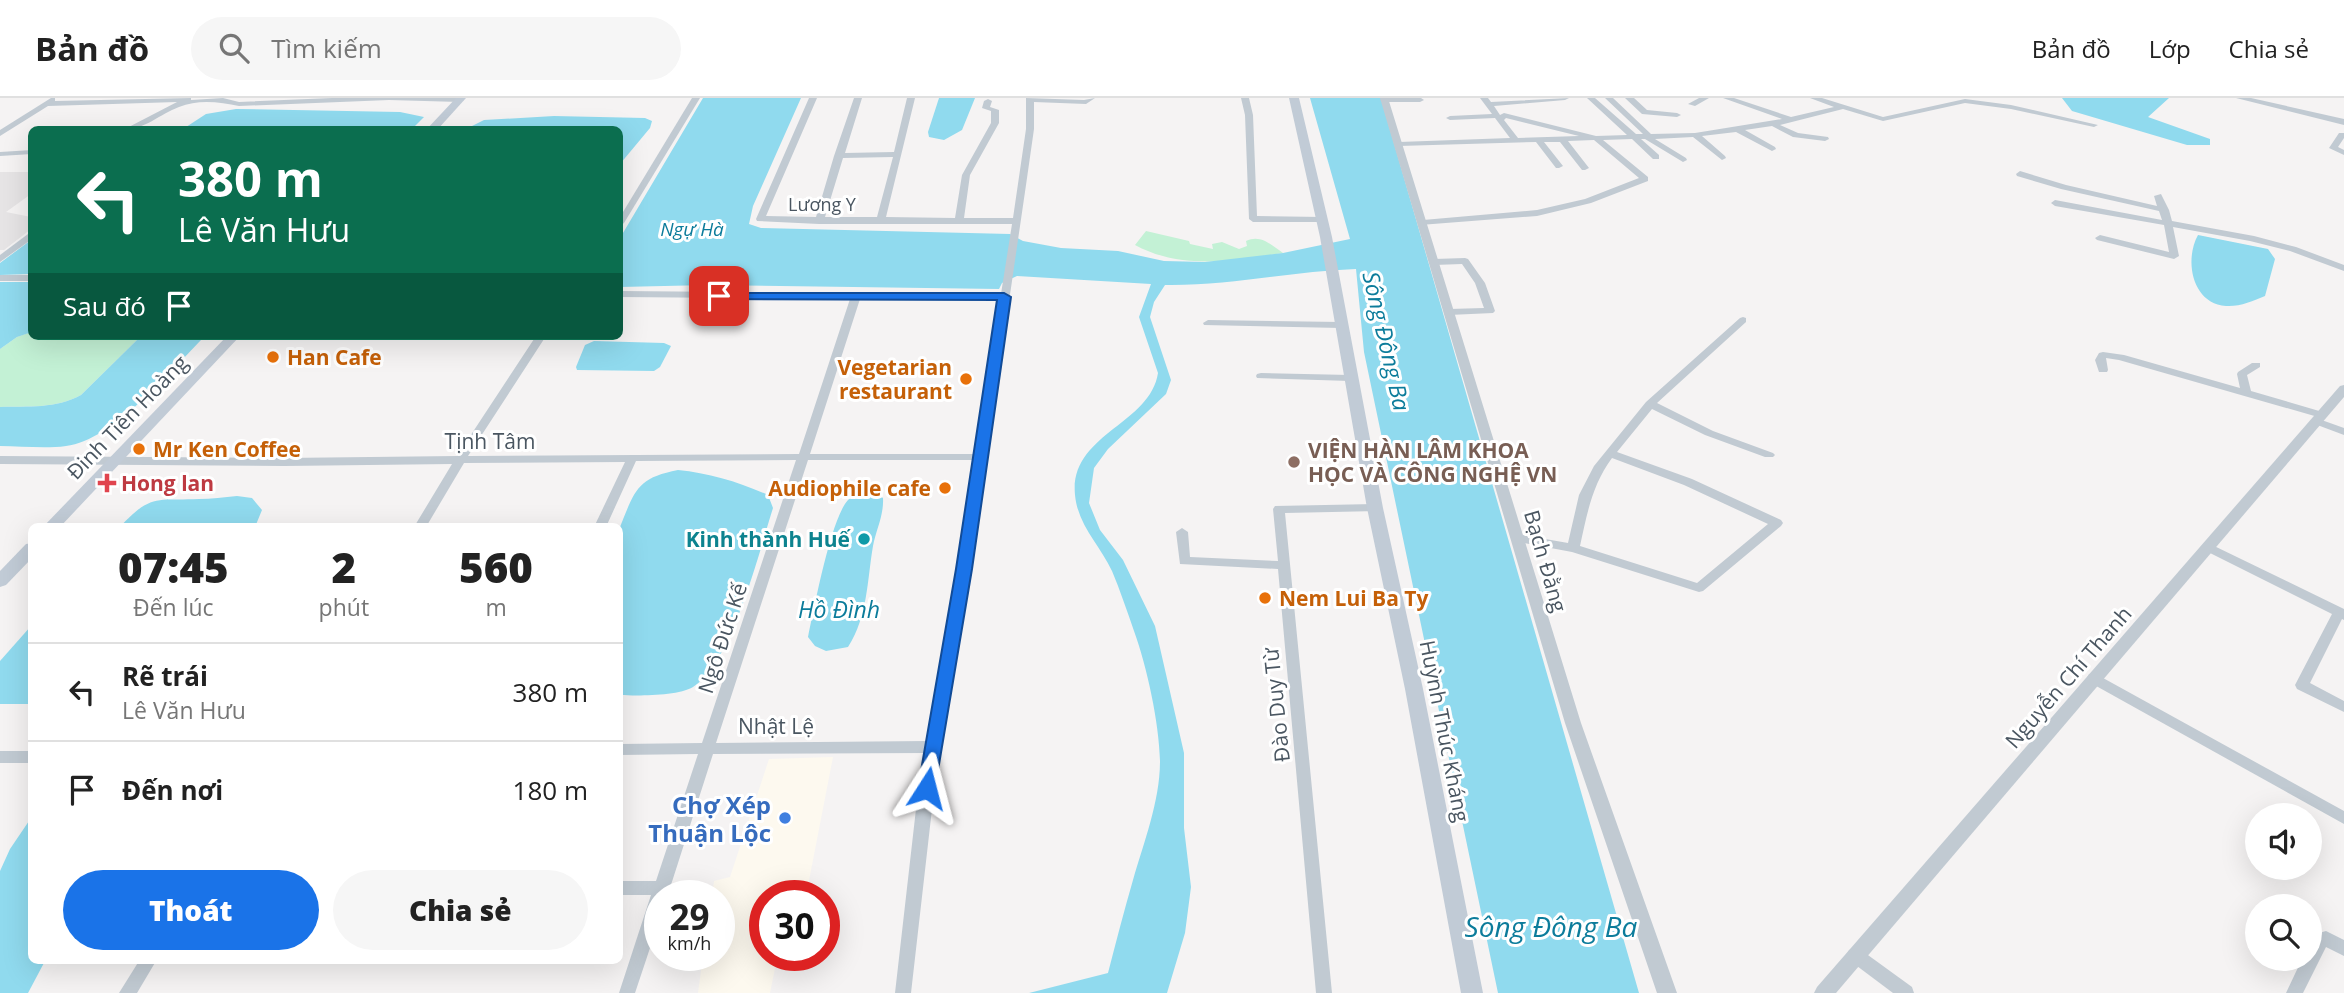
<!DOCTYPE html>
<html lang="vi">
<meta charset="utf-8">
<style>
:root{--surface:#fff;--page:#f6f6f6;--text:#222;--muted:#767676;--line:#e0e0e0;--accent:#1a73e8}
body{margin:0;font-family:"Open Sans",sans-serif;background:var(--page);color:var(--text);height:100vh;display:flex;flex-direction:column;font-size:26px;white-space:nowrap}
*{box-sizing:border-box;margin:0}
p{font-size:23px;color:var(--muted)}
.icon{flex:none;width:38px;height:38px;fill:none;stroke:currentColor;stroke-width:2;stroke-linecap:round;stroke-linejoin:round}
.map{position:relative;flex:1;overflow:hidden}
.details{position:absolute;left:28px;top:425px;width:595px;height:441px;display:flex;flex-direction:column;background:var(--surface);border-radius:10px;box-shadow:0 7px 28px #0002}
.details>*{flex:none}
.banner{position:absolute;left:28px;top:28px;width:595px;height:214px;border-radius:10px;box-shadow:0 7px 28px #0002;background:#0b6e4f;color:#fff;overflow:hidden}
.buttons{position:absolute;left:2245px;top:705px;display:grid;gap:14px}
.buttons a{display:grid;place-items:center;width:77px;height:77px;border-radius:50%;background:var(--surface);box-shadow:0 7px 28px #0002;font-size:35px}
.speed{position:absolute;left:644px;top:782px;display:flex;gap:14px;font-size:35px;font-weight:700;text-align:center}
.speed>*{display:grid;place-content:center;width:91px;height:91px;border-radius:50%;background:var(--surface);box-shadow:0 7px 28px #0002;line-height:1}
.speed small{font-size:18px;font-weight:400}
.speed .limit{border:10px solid #d22;background:#fff;color:#111}
.pin{position:absolute;display:grid;place-items:center;width:60px;height:60px;color:#fff;margin:-30px;border-radius:14px;box-shadow:0 4px 10px #0006}
.me{position:absolute;width:77px;margin:-38px;rotate:9deg;stroke-linejoin:round;filter:drop-shadow(0 0 5px #0008)}
.turn{display:flex;align-items:center;gap:24px;height:147px;padding:0 35px;font-size:32px}
.turn .icon{width:91px;height:91px;stroke-width:2.5}
.turn b{display:block;font-size:49px;line-height:60px}
.then{display:flex;align-items:center;height:66px;padding:0 35px;background:#0003;gap:14px;font-size:26px}
.eta{display:flex;justify-content:space-evenly;align-items:center;height:119px;text-align:center}
.eta b{font-size:42px;font-weight:800;line-height:49px}
.primary-button{display:flex;gap:14px;margin-top:auto;padding:14px 35px}
.primary-button a{flex:1;height:80px;border-radius:42px;background:var(--accent);color:#fff;font-size:28px;font-weight:800;line-height:80px;text-align:center}
.primary-button a+a{background:var(--page);color:var(--text)}
ul{padding:0;list-style:none}
li{display:flex;align-items:center;gap:21px;height:98px;padding:0 35px;border-top:2px solid var(--line)}
li div{flex:1}
li b{display:block;font-size:26px}
li em{font-style:normal}
header{display:flex;align-items:center;gap:42px;box-sizing:border-box;height:98px;padding:0 35px;background:var(--surface);border-bottom:2px solid var(--line)}
header strong{font-size:33px}
nav{display:flex;gap:38px;margin-inline-start:auto;font-size:24px}
.search{width:490px;height:63px;background:var(--page);display:flex;align-items:center;gap:18px;box-sizing:border-box;padding:0 24px;border-radius:38px;color:var(--muted);font-size:26px}
.map>svg:first-child{display:block}
</style>
<header>
<strong>Bản đồ</strong>
<div class="search"><svg class="icon" aria-label="search" viewBox="0 0 24 24"><circle cx="10" cy="10" r="6"/><path d="M15 15l6 6"/></svg>Tìm kiếm</div>
<nav><a>Bản đồ</a><a>Lớp</a><a>Chia sẻ</a></nav>
</header>
<div class="map">
<svg width="2344" height="895" viewBox="0 0 2344 895">
<rect width="100%" height="100%" fill="#f5f3f3"/>
<!-- commercial -->
<path fill="#fdf9ef" d="M833,659L806,798H765V858H784L777,860L770,895H698L703,858H719V798H712L714,783L730,779L769,661Z"/>
<!-- education -->
<path fill="#e6e4e5" d="M0,74H32L31,96L6,114L31,119V131L4,152H0Z"/>
<!-- green -->
<g fill="#c3f1d5">
<path d="M1146,133L1189,143L1190,146L1213,151L1212,146L1222,144L1239,151L1247,148L1246,143C1261,136 1271,147 1283,155C1233,163 1181,172 1135,147Z"/>
<path d="M31,234L32,238H141L81,297C55,311 29,308 0,309V251L17,239Z"/>
</g>
<!-- water -->
<g fill="#90daee">
<path d="M703,0H801L753,108L749,126L761,130L1010,136L1023,143L1061,150L1118,153L1164,163L1205,164L1283,155L1350,141L1310,0H1381L1639,895H1498L1364,254L1356,171C1292,173 1230,188 1165,187L1154,204L1150,219L1171,282L1166,296L1108,351L1094,370L1089,405L1100,432L1123,462L1155,528L1184,655V730L1191,789L1185,835L1167,895H1029L1108,875C1116,844 1124,813 1133,782C1144,744 1160,703 1160,663C1159,624 1147,569 1134,533C1127,513 1120,492 1112,473C1100,447 1078,428 1075,397C1069,336 1150,327 1158,275L1139,219L1151,186L1017,178L1002,185L999,191L708,187L620,189V140Z"/>
<path d="M939,0H975L962,32L944,42L929,39L928,34Z"/>
<path d="M2062,0H2169L2148,19L2210,41V47H2187L2072,13Z"/>
<path d="M236,11L400,14L424,19L412,31H183L206,16Z"/>
<path d="M554,18L645,20L652,23L650,30L620,66V32L466,31L484,22Z"/>
<path d="M2198,137L2268,151L2275,161L2265,198C2253,203 2239,209 2226,208C2192,206 2184,162 2198,137Z"/>
<path d="M31,142V176L0,177V165Z"/>
<path d="M0,184H31L32,234L17,239L0,251Z"/>
<path d="M141,238H205C171,272 114,342 66,348C45,351 21,348 0,348V309C29,308 55,311 81,297Z"/>
<path d="M594,243L664,245L671,248L660,269L654,273L577,272L576,269L585,247Z"/>
<path d="M678,372C709,375 739,384 768,397L773,410C759,454 732,565 693,589C678,598 638,598 620,597V429C635,392 637,380 678,372Z"/>
<path d="M863,394H873L883,400C884,417 876,432 873,448C867,483 868,518 848,549L826,553L815,548L808,539C814,511 831,420 848,402C852,398 858,396 863,394Z"/>
<path d="M237,398L252,400L262,412L255,429H120C151,395 158,403 199,401C211,401 224,399 237,398Z"/>
<path d="M31,528V606H0V563Z"/>
<path d="M31,720L32,863H45L28,895H0V773L10,751Z"/>
</g>
<g fill="none" stroke-linecap="round" stroke-linejoin="round">
<!-- minor -->
<g fill="#c1cad2" fill-rule="evenodd">
<path d="M51,0H55V3L191,0V2L223,0L239,4L332,0H461L464,2L460,4L389,2L239,8C220,4 198,1 179,9C160,16 144,32 123,32L177,4L48,8L0,38V32Z"/>
<path d="M692,0H700L624,125L620,128V119Z"/>
<path d="M809,0H817L766,118L816,119L834,58L854,0H862L845,55L894,54L907,0H915L886,119L955,120L962,77L991,25V13L982,10L984,3L988,1L992,3L990,9L999,12V25L970,77L964,120H1013L1026,31V0L1084,2L1095,0L1086,6L1034,4V31L1026,87L970,471L932,711L911,895H895L916,711L926,655L713,656L670,790L667,798H660V820L635,895H619L651,797H620V783H656L698,656L620,657V646L702,645L796,362L636,363L606,429H594L625,364L464,365L426,429H414L452,366L284,368L0,366V358L284,360L457,358L536,238H546L468,358L799,356L850,201L620,199V193L1001,196L1012,126H819L757,123L756,121ZM893,59L877,119H825L843,60ZM860,201L1000,202L976,356H810ZM808,362H975L928,643L716,645Z"/>
<path d="M1241,0H1249L1253,17L1257,118L1323,119L1326,120V124H1253L1249,121L1245,17Z"/>
<path d="M1383,0H1421L1424,2L1420,4H1384L1380,2Z"/>
<path d="M1480,0H1488L1491,4L1569,0L1565,2L1494,8L1500,17L1504,15L1596,38L1627,37L1587,0H1595L1636,36H1643L1605,0H1613L1651,36L1695,35L1782,21L1723,0H1734L1791,19L1834,9L1810,0H1822L1883,19L1965,1L2011,7L2098,27L2094,29L2011,11L1965,5L1883,23L1843,11L1780,27L1798,35L1828,39L1829,41L1825,43L1793,39L1772,28L1745,32L1775,49L1776,51L1772,53L1736,34L1702,38L1725,58L1726,60L1722,62L1693,39L1655,41L1686,60L1687,62L1683,64L1645,41H1641L1659,57V61H1653L1632,41L1603,42L1648,79V83L1591,105L1537,118L1420,127V123L1423,122L1537,112L1585,101L1639,80L1594,42L1568,43L1589,70L1585,72H1582L1560,44H1544L1563,68L1559,70H1556L1536,44L1399,48L1395,46L1399,44L1510,40L1495,20L1450,22L1446,20L1450,18L1492,16ZM1506,20L1579,38L1518,40L1504,22Z"/>
<path d="M1625,0H1634L1647,12L1677,15L1681,17L1677,19L1642,16Z"/>
<path d="M1699,0H1709L1695,8L1688,6Z"/>
<path d="M2339,35H2344V40L2338,49L2344,52V57L2329,50Z"/>
<path d="M32,52V56L0,58V54Z"/>
<path d="M2020,73L2066,87L2157,108L2154,98L2161,96L2169,112L2172,123L2254,138L2296,149L2344,167V173L2290,153L2250,143L2173,129L2179,158L2174,161L2097,142L2095,140L2100,137L2169,154L2164,127L2055,108L2051,105L2055,102L2162,122L2159,113L2061,91L2017,78L2016,76Z"/>
<path d="M32,133V141L0,164V157Z"/>
<path d="M1465,160L1468,161L1485,185L1495,213L1493,215L1449,217L1444,214L1449,211L1484,210L1475,185L1462,166L1434,167L1429,164L1434,161Z"/>
<rect x="0" y="177" width="32" height="6"/>
<path d="M1743,219L1746,220V224L1657,305L1713,333L1773,355L1775,357L1773,359H1765L1705,337L1652,311L1617,354L1692,381L1781,422L1783,425L1781,428L1703,493L1699,494L1572,454L1513,443L1511,440L1513,437L1517,436L1568,445L1579,397L1594,368L1646,304L1740,220ZM1612,360L1684,387L1768,426L1697,485L1580,448C1587,416 1592,387 1612,360Z"/>
<path d="M1208,222L1341,224L1346,227L1341,230L1204,227L1203,225Z"/>
<path d="M2103,254L2124,257L2240,290L2237,276L2238,274L2252,265H2260V269L2247,277L2251,293L2326,315L2327,317L2322,320L2318,319L2119,262L2106,260L2108,272L2107,274H2099L2095,262L2099,255Z"/>
<path d="M1261,275L1350,277L1355,280L1350,283L1257,280L1256,278L1257,276Z"/>
<path d="M2316,320L2344,330V337L2312,325L2311,323L2312,321Z"/>
<path d="M1375,406L1379,407L1381,410L1379,413L1285,415L1332,895H1316L1278,471L1180,466L1176,434L1182,430L1188,434L1190,459L1278,463L1273,411L1275,408Z"/>
<path d="M2208,445L2344,511V522L2342,521L2310,585L2344,603V614L2297,591L2295,587L2332,516L2204,452L2202,449Z"/>
<path d="M2094,575L2344,713V726L2089,584L2087,580L2089,576Z"/>
<rect x="0" y="653" width="32" height="12"/>
<path d="M2326,833L2344,842V858L2326,849L2303,895H2286L2302,861H2310V846L2315,836Z"/>
<path d="M1855,850L1861,852L1912,889L1914,895H1893L1849,862L1847,857L1849,852Z"/>
<path d="M139,863H156L137,895H119Z"/>
</g>
<!-- tertiary -->
<g fill="#c1cad2" fill-rule="evenodd">
<path d="M1380,0H1388L1581,625L1677,895H1657L1565,625Z"/>
<path d="M2236,0H2251L2344,21V27Z"/>
<path d="M2344,287V299L1836,895H1814L1817,889L2340,288Z"/>
</g>
<!-- secondary -->
<g fill="#c1cbd6" fill-rule="evenodd">
<path d="M456,0H466L437,32H426Z"/>
<path d="M1289,0H1299L1332,139L1383,410L1423,591L1483,895H1461L1405,591L1367,410L1320,139Z"/>
<path d="M227,238H240L60,429H43Z"/>
<path d="M32,445V460L6,487L0,489V473L26,446Z"/>
</g>
</g>
<!-- route -->
<path fill="#1a73e8" stroke="#114b97" stroke-width="2" d="M719,195H1004L1011,199L972,471L934,696L927,698L921,696L918,690L956,471L997,202L715,201L713,198Z"/>
<!-- markers -->
<g fill="#e8710a" stroke="#fff" stroke-width="2.5">
<circle cx="273" cy="259" r="7"/>
<circle cx="966" cy="281" r="7"/>
<circle cx="139" cy="351" r="7"/>
<circle cx="945" cy="390" r="7"/>
<circle cx="1265" cy="500" r="7"/>
</g>
<circle fill="#8d6e63" stroke="#fff" stroke-width="2.5" cx="1294" cy="364" r="7"/>
<path fill="#e0444e" stroke="#fff" stroke-width="2.5" d="M103.5 374.5h7v7h7v7h-7v7h-7v-7h-7v-7h7z"/>
<circle fill="#0f9aa8" stroke="#fff" stroke-width="2.5" cx="864" cy="441" r="7"/>
<circle fill="#3f7fe0" stroke="#fff" stroke-width="2.5" cx="785" cy="720" r="7"/>
<g text-anchor="middle" dominant-baseline="central" stroke-width="6" stroke-linejoin="round" paint-order="stroke">
<!-- far-street labels -->
<g font-size="18" fill="#4a5661" stroke="#fff">
<text x="822" y="106">Lương Y</text>
</g>
<!-- far-water labels -->
<g font-size="19" font-style="italic" fill="#0c7c9b" stroke="#fff">
<text x="692" y="131">Ngự Hà</text>
</g>
<!-- food labels -->
<g font-size="21" font-weight="bold" fill="#c56008" stroke="#fff" text-anchor="start">
<text x="287" y="259">Han Cafe</text>
<text x="952" y="269" text-anchor="end">Vegetarian<tspan x="952" dy="24">restaurant</tspan></text>
<text x="153" y="351">Mr Ken Coffee</text>
<text x="931" y="390" text-anchor="end">Audiophile cafe</text>
<text x="1279" y="500">Nem Lui Ba Ty</text>
</g>
<!-- street labels -->
<g font-size="21" fill="#4a5661" stroke="#fff">
<text transform="translate(127 319) rotate(-46)">Đinh Tiên Hoàng</text>
<text x="490" y="343">Tịnh Tâm</text>
<text transform="translate(1546 463) rotate(74)">Bạch Đằng</text>
<text transform="translate(722 540) rotate(-72)">Ngô Đức Kế</text>
<text transform="translate(2068 579) rotate(-49)">Nguyễn Chí Thanh</text>
<text transform="translate(1276 607) rotate(-96)">Đào Duy Từ</text>
<text x="776" y="628">Nhật Lệ</text>
<text transform="translate(1445 633) rotate(79)">Huỳnh Thúc Kháng</text>
</g>
<!-- education labels -->
<g font-size="21" font-weight="bold" fill="#785e54" stroke="#fff" text-anchor="start">
<text x="1308" y="352">VIỆN HÀN LÂM KHOA<tspan x="1308" dy="24">HỌC VÀ CÔNG NGHỆ VN</tspan></text>
</g>
<!-- health labels -->
<g font-size="21" font-weight="bold" fill="#be3a42" stroke="#fff" text-anchor="start">
<text x="121" y="385">Hong lan</text>
</g>
<!-- culture labels -->
<g font-size="21" font-weight="bold" fill="#0d838f" stroke="#fff" text-anchor="end">
<text x="850" y="441">Kinh thành Huế</text>
</g>
<!-- water labels -->
<g font-size="23" font-style="italic" fill="#0c7c9b" stroke="#fff">
<text transform="translate(1387 243) rotate(77)">Sông Đông Ba</text>
<text x="839" y="511">Hồ Đình</text>
</g>
<!-- near-shop labels -->
<g font-size="24" font-weight="bold" fill="#366cbe" stroke="#fff" text-anchor="end">
<text x="771" y="706">Chợ Xép<tspan x="771" dy="28">Thuận Lộc</tspan></text>
</g>
<!-- near-water labels -->
<g font-size="28" font-style="italic" fill="#0c7c9b" stroke="#fff">
<text x="1551" y="828">Sông Đông Ba</text>
</g>
</g>
</svg>
<div class="buttons">
<a><svg class="icon" aria-label="sound" viewBox="0 0 24 24"><path d="M4 9h4l5-4v14l-5-4H4zM17 9q2 3 0 6"/></svg></a>
<a><svg class="icon" aria-label="search" viewBox="0 0 24 24"><circle cx="10" cy="10" r="6"/><path d="M15 15l6 6"/></svg></a>
</div>
<div class="speed"><div>29<small>km/h</small></div><div class="limit">30</div></div>
<div class="pin" style="left:719px;top:198px;background:#d93025"><svg class="icon" aria-label="arrive" viewBox="0 0 24 24"><path d="M6 21V4h12l-3 4 3 4H6"/></svg></div>
<svg class="me" style="left:927px;top:690px" viewBox="-20 -20 40 40"><path d="M0-17L14 15 0 8-14 15z" fill="#1a73e8" stroke="#fff" stroke-width="4"/></svg>
<div class="banner">
<div class="turn"><svg class="icon" aria-label="left" viewBox="0 0 24 24"><path d="M17 20v-9H6M10 6l-5 5 5 5"/></svg><div><b>380 m</b>Lê Văn Hưu</div></div>
<div class="then">Sau đó<svg class="icon" aria-label="arrive" viewBox="0 0 24 24"><path d="M6 21V4h12l-3 4 3 4H6"/></svg></div>
</div>
<section class="details">
<div class="eta">
<div><b>07:45</b><p>Đến lúc</p></div>
<div><b>2</b><p>phút</p></div>
<div><b>560</b><p>m</p></div>
</div>
<ul>
<li><svg class="icon" aria-label="left" viewBox="0 0 24 24"><path d="M17 20v-9H6M10 6l-5 5 5 5"/></svg><div><b>Rẽ trái</b><p>Lê Văn Hưu</p></div><em>380 m</em></li>
<li><svg class="icon" aria-label="arrive" viewBox="0 0 24 24"><path d="M6 21V4h12l-3 4 3 4H6"/></svg><div><b>Đến nơi</b></div><em>180 m</em></li>
</ul>
<div class="primary-button"><a>Thoát</a><a>Chia sẻ</a></div>
</section>
</div>
